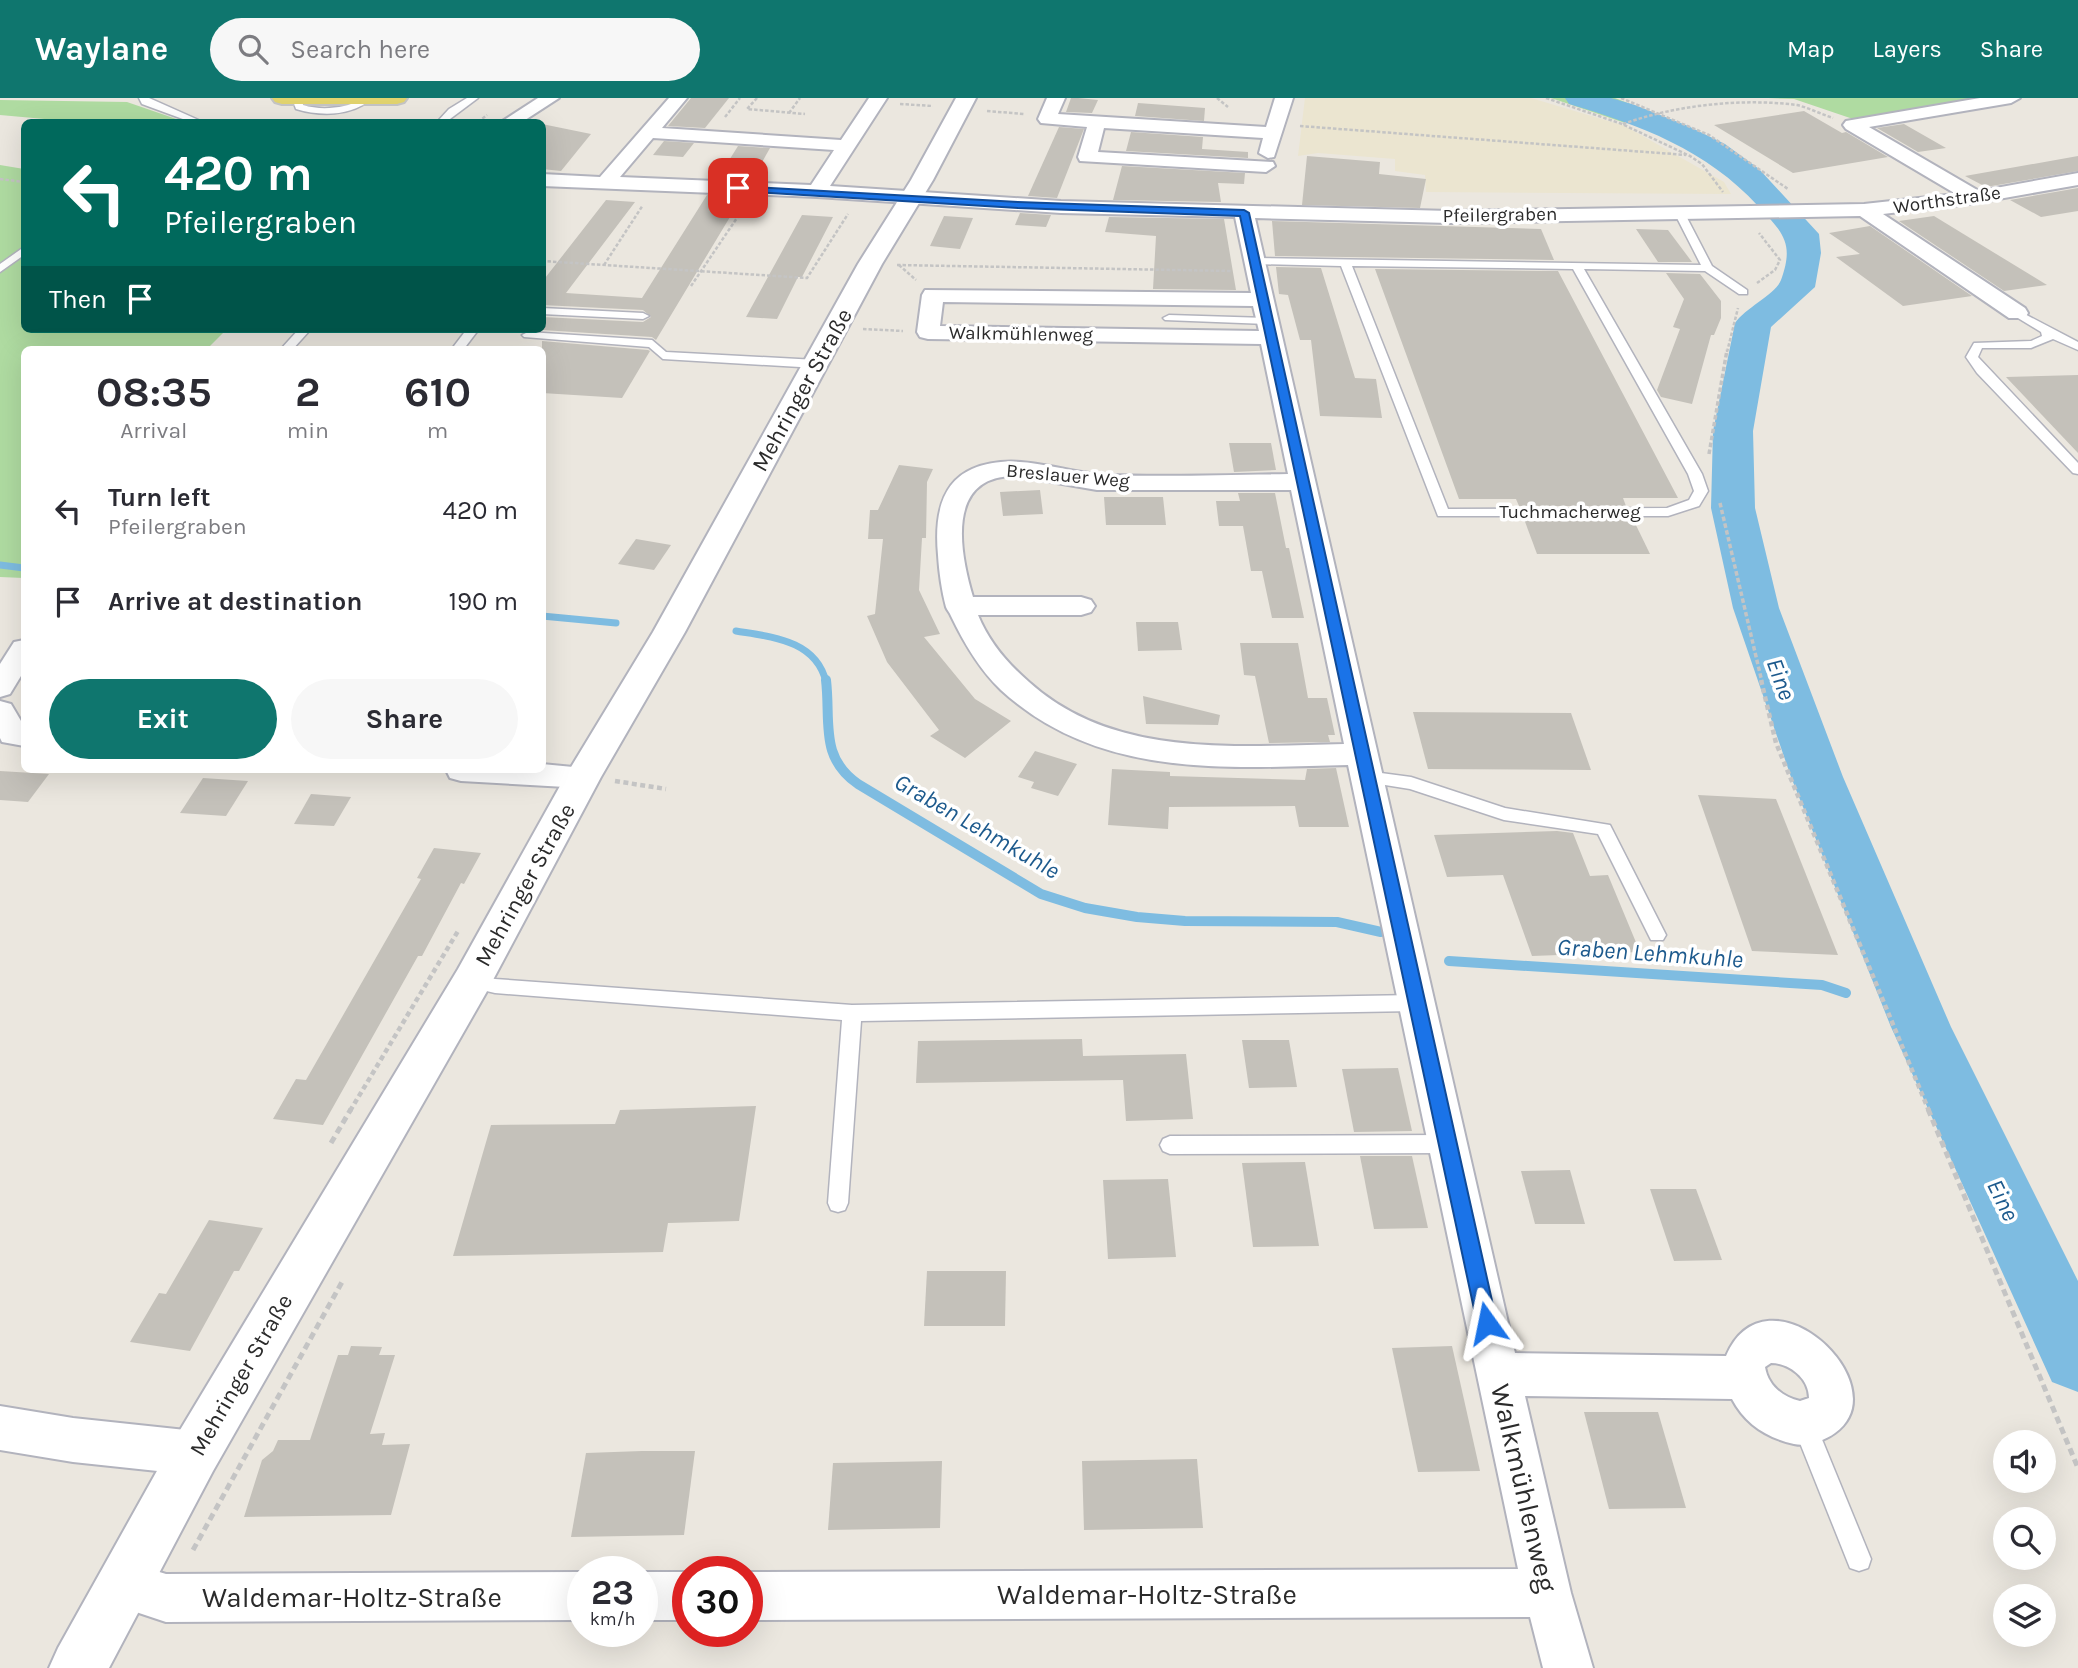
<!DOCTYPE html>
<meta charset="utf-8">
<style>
:root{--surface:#fff;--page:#f7f7f7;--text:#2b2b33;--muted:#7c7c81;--accent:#0f766e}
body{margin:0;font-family:Karla,sans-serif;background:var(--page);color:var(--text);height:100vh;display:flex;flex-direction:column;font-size:26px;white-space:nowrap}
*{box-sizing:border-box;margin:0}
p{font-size:23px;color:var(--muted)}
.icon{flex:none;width:38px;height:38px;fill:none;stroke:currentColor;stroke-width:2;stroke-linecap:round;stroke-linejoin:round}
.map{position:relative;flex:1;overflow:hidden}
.side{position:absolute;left:21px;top:248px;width:525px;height:427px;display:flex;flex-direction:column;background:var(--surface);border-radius:10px;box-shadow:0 7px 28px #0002}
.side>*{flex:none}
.top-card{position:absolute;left:21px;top:21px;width:525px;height:214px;border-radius:10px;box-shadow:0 7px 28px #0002;background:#00695c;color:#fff;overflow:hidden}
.buttons{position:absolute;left:1993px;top:1332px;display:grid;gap:14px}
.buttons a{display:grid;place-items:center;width:63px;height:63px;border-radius:50%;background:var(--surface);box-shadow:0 7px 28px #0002;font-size:35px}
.speed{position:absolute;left:567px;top:1458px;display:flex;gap:14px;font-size:35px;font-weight:700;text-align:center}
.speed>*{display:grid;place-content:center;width:91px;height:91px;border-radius:50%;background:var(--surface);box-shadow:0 7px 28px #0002;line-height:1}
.speed small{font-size:18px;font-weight:400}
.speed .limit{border:10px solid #d22;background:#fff;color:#111}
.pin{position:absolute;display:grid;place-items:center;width:60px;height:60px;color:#fff;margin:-30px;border-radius:14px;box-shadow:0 4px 10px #0006}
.me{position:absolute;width:77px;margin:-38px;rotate:348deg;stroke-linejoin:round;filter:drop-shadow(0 0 5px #0008)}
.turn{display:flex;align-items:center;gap:24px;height:147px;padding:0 28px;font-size:32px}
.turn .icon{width:91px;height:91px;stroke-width:2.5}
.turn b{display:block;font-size:49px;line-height:60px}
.then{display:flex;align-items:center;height:66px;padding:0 28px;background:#0003;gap:14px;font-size:26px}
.eta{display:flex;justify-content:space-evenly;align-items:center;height:119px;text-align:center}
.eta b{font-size:42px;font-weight:700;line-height:49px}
.button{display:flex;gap:14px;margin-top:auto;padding:14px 28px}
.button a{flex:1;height:80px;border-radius:42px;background:var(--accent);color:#fff;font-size:28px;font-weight:700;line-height:80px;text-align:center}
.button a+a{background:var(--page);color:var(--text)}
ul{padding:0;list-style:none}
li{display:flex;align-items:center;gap:21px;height:91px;padding:0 28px}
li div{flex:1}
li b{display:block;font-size:26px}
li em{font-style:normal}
header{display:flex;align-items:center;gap:42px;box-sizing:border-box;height:98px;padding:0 35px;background:var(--accent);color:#fff}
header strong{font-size:33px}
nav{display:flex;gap:38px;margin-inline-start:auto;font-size:24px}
.search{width:490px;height:63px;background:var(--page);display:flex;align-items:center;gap:18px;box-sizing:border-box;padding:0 24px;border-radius:38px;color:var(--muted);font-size:26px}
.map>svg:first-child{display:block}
</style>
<header>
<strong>Waylane</strong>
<div class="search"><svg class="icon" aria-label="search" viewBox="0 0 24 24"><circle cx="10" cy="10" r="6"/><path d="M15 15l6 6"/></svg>Search here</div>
<nav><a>Map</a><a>Layers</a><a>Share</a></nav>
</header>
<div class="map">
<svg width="2078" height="1570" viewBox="0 0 2078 1570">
<rect width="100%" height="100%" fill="#ebe7df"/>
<!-- education -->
<path fill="#ebe5d0" d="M1305,0H1531L1625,28L1724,84L1731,96L1426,94L1425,77L1395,73V61L1318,55L1298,58Z"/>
<!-- green -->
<g fill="#afdba1">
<path d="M1551,0H1615L1653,15L1625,25Z"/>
<path d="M1768,0H1983L1853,21L1794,1Z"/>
<path d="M0,2L127,4L185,24H78L0,17Z"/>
<path d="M0,67L24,71V231H227L206,252H24V480L0,479Z"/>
</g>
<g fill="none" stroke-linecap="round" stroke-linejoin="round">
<!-- stream-far1 -->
<g stroke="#7ebce1" stroke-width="7">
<path d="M0,467L24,470"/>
<path d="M542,518L616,525"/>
<path d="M736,533C772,539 816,542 826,584"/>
</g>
<!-- stream -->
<g stroke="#7ebce1" stroke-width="10">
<path d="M826,582C831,624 819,659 858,686L1041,796L1085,810L1137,819L1185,823L1337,824L1381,834"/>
<path d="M1449,863L1822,887L1846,895"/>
</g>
<!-- river -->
<path fill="#7ebce1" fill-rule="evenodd" d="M1565,0H1611L1635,7L1688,28L1725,46L1759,71L1819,136L1821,155L1815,189L1771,229L1753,333L1755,410L1779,510L1843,679L1951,929L2078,1183V1294L2052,1284L1891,929L1791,679L1733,510L1711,410L1713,333L1735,225C1745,210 1776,196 1781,182C1795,144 1782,134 1758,108C1707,52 1640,27 1569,6Z"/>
</g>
<!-- building -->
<g fill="#c4c1ba">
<path d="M691,0H729L705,30L668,28Z"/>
<path d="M1071,0H1078L1098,2L1092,15L1066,14Z"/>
<path d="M1138,5L1205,10L1204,23L1135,18Z"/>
<path d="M1804,13L1842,35L1846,34L1888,59L1793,75L1714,27Z"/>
<path d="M542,26L591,36L561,73L542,71Z"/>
<path d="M1904,26L1946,50L1918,54L1877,30Z"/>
<path d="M1059,29L1084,31L1057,100L1028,98Z"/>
<path d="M1131,34L1203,39L1202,51L1248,54V60L1126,53Z"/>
<path d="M664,43L694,45L683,59L653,57Z"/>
<path d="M738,48L770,50L752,82L718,80Z"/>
<path d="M1307,58L1380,64L1379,76L1426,81L1420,110L1302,107Z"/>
<path d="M2078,58V73L1986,89L1965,78Z"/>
<path d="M1122,68L1245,75L1244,86L1218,85L1221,104L1113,102Z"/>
<path d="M2078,90V113L2041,119L2010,102Z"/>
<path d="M707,97L742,99L656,242L652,239L542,232V219L643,224L651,219L643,212L542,207V184L606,102L635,104L566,195L642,200Z"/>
<path d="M1020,115L1051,117L1046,129L1015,127Z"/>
<path d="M802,117L833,119L802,179H798L777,221L746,219Z"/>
<path d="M944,118L973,120L960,151L930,148Z"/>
<path d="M1934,118L2047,187L2004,193L1899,123Z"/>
<path d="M1109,119L1224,121L1236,192L1153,191L1156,138L1105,134Z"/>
<path d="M1272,123L1541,131L1554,162L1275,158Z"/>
<path d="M1870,128L1972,198L1903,208L1836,159L1860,156L1829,135Z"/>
<path d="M1636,131L1668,132L1692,164H1658Z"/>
<path d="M1276,169L1321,170L1355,280L1376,281L1382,320L1320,318L1311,242H1300L1288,197L1279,196Z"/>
<path d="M1375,171L1558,173L1678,400H1623L1626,408H1519L1516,401H1459Z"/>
<path d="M1666,175L1700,176L1721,203V220L1714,237H1711L1692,306L1661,299L1657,292L1680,231L1673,229L1684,201Z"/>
<path d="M542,243L648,252L650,253L622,300L542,295Z"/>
<path d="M2078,277V355L2006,279Z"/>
<path d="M1229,345H1271L1276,372L1234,374Z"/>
<path d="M899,367L933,371L927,384L926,440H922L919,492L940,536L924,539L975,601L1011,623L965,660L930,638L939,632L887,564L867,518L875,516L883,441H868L870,412H878Z"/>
<path d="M1040,392L1043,416L1003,418L1000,394Z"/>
<path d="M1238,395H1275L1286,450H1289L1304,520H1272L1262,473H1251L1243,428H1219L1216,403H1240Z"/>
<path d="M1104,399H1163L1166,427H1106Z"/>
<path d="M1524,421H1633L1650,456H1537Z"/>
<path d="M636,441L671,447L654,472L618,466Z"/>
<path d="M1136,524H1178L1182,552L1138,553Z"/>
<path d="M1240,545H1298L1308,600H1327L1335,637H1328L1330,644L1269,645L1255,578L1244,577Z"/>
<path d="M1143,598L1220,617L1218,627L1146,626Z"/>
<path d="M1413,614L1571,615L1591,672L1428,671Z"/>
<path d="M1035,653L1077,666L1058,698L1031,690L1034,684L1018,679Z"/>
<path d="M1336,670L1349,729H1299L1295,708L1169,709L1168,731L1108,727L1112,671L1170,674V678L1305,682L1307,671Z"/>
<path d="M0,673L49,676L28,704L0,702Z"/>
<path d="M203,680L248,683L226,718L180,715Z"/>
<path d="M311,696L351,699L334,728L294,726Z"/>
<path d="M1698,697L1776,701L1838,857L1752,853Z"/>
<path d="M1557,733L1573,735L1590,778L1608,777L1640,854L1532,858L1503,777L1447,779L1434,737Z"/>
<path d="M434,750L481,755L464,786L461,785L422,858H418L323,1027L273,1021L296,981L306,982L421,781L417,780Z"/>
<path d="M1082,941L1083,958L1186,956L1193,1021L1126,1023L1123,982L916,985L918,943Z"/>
<path d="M1242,942H1289L1297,989L1249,990Z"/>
<path d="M1398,970L1412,1033L1354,1034L1342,971Z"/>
<path d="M756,1008L739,1123L668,1125L663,1154L453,1158L491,1027L615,1026L620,1012Z"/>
<path d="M1360,1058H1412L1428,1130L1374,1131Z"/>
<path d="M1305,1064L1319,1148L1253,1149L1242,1065Z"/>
<path d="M1570,1072L1585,1126H1535L1521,1073Z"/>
<path d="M1168,1081L1176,1159L1108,1161L1103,1082Z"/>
<path d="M1650,1091H1696L1722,1162L1674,1163Z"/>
<path d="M209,1122L263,1130L239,1173H234L190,1253L130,1244L159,1195L166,1196Z"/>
<path d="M927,1173H1006L1005,1228H924Z"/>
<path d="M351,1248L382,1249L379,1257H395L370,1336L385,1335L382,1347L410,1346L391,1417L244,1419L262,1362L273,1353L278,1342H310L338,1257H348Z"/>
<path d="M1452,1248L1480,1373L1418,1374L1392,1250Z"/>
<path d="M1584,1314H1658L1686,1410L1609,1411Z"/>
<path d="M642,1353H695L684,1437L571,1439L586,1355Z"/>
<path d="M1197,1361L1203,1430L1084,1432L1082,1363Z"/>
<path d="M942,1363L940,1430L828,1432L833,1365Z"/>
</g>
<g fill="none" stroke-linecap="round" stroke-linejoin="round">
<!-- lane casing -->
<g stroke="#b2b3bd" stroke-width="3">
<g id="lane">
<path d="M139,0H149L203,24H191L142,6Z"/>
<path d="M292,0H302L303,7C316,11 330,11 344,8C354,6 360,0 371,1C351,19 319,18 296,11Z"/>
<path d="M467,0H478L446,24H437L449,11Z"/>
<path d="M1676,114L1685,116L1712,168L1747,192V196H1739L1705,173L1584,171L1702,376L1708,393L1699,408L1668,418H1438L1341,168L1255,166L1250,163L1255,160L1701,167L1675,116ZM1352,168L1573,171L1688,376L1694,393L1689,402L1667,410L1448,411Z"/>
<path d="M24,149V157L0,174V166Z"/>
<path d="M542,210L643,215L649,218L643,221L542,216Z"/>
<path d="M2017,212L2078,244V252L2053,241L2031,250H1982L1978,259L2078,365V376L2073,375L1977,275L1966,259L1974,245L2031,243L2042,238L2041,234L2013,217V213Z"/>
<path d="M1169,217L1267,220L1273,223L1267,226L1165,222L1163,220Z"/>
<path d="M299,231H311L292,252H280Z"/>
<path d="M467,231H479L463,252H451Z"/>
<path d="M528,234L652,242L666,254L817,262L823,266L817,270L663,261L649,249L524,239L522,237Z"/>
<path d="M1366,673L1411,679L1505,710L1610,727L1666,837L1663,842H1651L1598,736L1504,722L1410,691L1360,683L1358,679L1360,675Z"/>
<path d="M472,876L495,881L852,907L1415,897L1422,900L1424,905L1422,910L1415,913L861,923L848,1105L845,1112L838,1114L831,1112L828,1105L842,922L495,895L465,888L463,883L465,878Z"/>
<path d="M1447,1037L1454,1040L1457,1046L1454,1052L1447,1055L1170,1056L1163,1053L1160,1047L1163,1041L1170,1038Z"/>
<path d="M1804,1313L1812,1317L1871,1461L1868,1470L1859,1473L1850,1470L1792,1325L1796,1317Z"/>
</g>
</g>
<!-- street casing -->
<g stroke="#b2b3bd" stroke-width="4">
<g id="street">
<path d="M538,0H559L522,24H501Z"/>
<path d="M669,0H687L662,30L841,42L869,0H887L830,88L1061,103L1450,113L1864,106L1956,96L1846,31L1843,27L1846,23L1980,0H2020L2011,5L1869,29L1979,93L2078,75V87L1976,105L1883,116L2025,210L2028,215L2025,220H2009L1860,118L1450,125L1255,120L1515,1255L1726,1258C1767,1162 1901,1287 1835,1335C1824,1343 1807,1349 1794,1346C1767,1340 1745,1326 1732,1301L1525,1298L1571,1495L1593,1570H1543L1530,1519L747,1522V1474L1518,1471L1348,667C1225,670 1098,681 1001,592C979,571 964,545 951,518C950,515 947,512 946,509C942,494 939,474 938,457C935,424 938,386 972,371C1016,352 1063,375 1108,377C1168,379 1228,377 1288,376L1261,246L928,241L920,239L917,234L922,197L925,192L1251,195L1235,119L1061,115L817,99L542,88V76L600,79ZM653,40L834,52L811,87L620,79ZM943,204L1253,208L1259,233L940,228ZM1016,378L1097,392H1291L1344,646C1237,648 1114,661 1029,584C1007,565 989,544 978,517H1081L1091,514L1095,508L1091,502L1081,499H973C959,452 946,377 1016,378ZM1771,1265C1789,1265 1809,1280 1809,1300L1800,1303C1782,1299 1768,1287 1765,1269Z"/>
<path d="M1047,0H1065L1058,16L1266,29L1275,0H1293L1274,59L1268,60L1259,55L1263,40L1104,30L1098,54L1273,64L1275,68L1266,74L1080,63L1078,59L1087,29L1041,25L1038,21Z"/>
<path d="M24,542V573L10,596L0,599V566L14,544Z"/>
<path d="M0,603L11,606L24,628V648L2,644L0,640Z"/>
<path d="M542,666L594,671L599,679L594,687L583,690L461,683L450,680L446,672H542Z"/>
<path d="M0,1308L73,1320L195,1333L211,1339L217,1355L211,1371L195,1377L73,1364L0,1352Z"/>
<path d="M123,1463L166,1476L583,1474V1522L166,1524L106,1504L99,1487L106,1470Z"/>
<rect x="642" y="1474" width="46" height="48"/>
</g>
</g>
<!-- secondary casing -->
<g stroke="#b2b3bd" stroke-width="4">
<path id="secondary" d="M956,0H976L933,82L882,166L685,534L601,679L486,895L213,1373L109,1570H49L58,1550L177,1337L458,871L565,679L653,534L858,166L911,82Z"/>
</g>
<!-- primary casing -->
<g stroke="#c4c4c4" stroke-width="4">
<path id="primary" d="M272,0H407L404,4L397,6H282L275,4Z"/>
</g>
<!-- path-far3 -->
<g stroke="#c4c4c4" stroke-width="2.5" stroke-dasharray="3.5 2" stroke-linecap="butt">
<path d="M757,0L747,11L805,16"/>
<path d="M1217,0L1228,9"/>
<path d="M1546,0L1622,26L1690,58L1702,66L1723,94"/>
<path d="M1621,0L1709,37L1788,91"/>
<path d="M900,6L933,8"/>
<path d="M987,13L1024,16"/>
<path d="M789,15L800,0"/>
<path d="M725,19L740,0"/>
<path d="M478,24L487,17"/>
<path d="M1623,26C1676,7 1741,0 1797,7C1809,10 1821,16 1833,20"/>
<path d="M1300,28L1686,57"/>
<path d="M0,81L24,84"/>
<path d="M542,163L807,180L848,116"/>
<path d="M604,167L643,107"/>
<path d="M897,167L1232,173"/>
<path d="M899,167L916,182"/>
<path d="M1757,185L1775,172L1780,162L1759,135"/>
<path d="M691,188L743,111"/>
<path d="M863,231L903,233"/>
<path d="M1727,254L1738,210"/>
</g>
<!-- path-far2 -->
<g stroke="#c4c4c4" stroke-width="3.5" stroke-dasharray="4.5 2.5" stroke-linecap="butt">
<path d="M1709,356L1727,252"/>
<path d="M1720,405L1762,584"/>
</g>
<!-- path-far1 -->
<g stroke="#c4c4c4" stroke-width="4.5" stroke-dasharray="5 3.5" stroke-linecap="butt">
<path d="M1761,582L1776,645L1929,1013"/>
<path d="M615,683L666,691"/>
<path d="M350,1013L458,833"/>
</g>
<!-- path -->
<g stroke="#c4c4c4" stroke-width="5" stroke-dasharray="7 4.5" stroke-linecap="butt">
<path d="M1928,1011L2078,1370"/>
<path d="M331,1045L351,1011"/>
<path d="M193,1452L342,1184"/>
</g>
<!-- lane -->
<use href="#lane" fill="#fff" fill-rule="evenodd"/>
<!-- street -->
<use href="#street" fill="#fff" fill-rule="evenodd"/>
<!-- secondary -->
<use href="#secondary" fill="#fff" fill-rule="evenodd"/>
<!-- primary -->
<use href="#primary" fill="#e1d36e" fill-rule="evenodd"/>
</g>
<!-- route -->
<path fill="#1a73e8" stroke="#114b97" stroke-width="2" d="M734,88L1018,104L1244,112L1249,115L1497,1225L1494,1232L1487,1235L1480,1232L1477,1225L1240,118L1018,110L738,93L733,90Z"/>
<g text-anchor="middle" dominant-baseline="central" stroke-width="7" stroke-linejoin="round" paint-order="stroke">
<!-- far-street labels -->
<g font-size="19" fill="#2b2b2b" stroke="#fff">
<text transform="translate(1947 102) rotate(-8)">Worthstraße</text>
<text transform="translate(1500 117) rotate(-1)">Pfeilergraben</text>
<text transform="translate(1021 236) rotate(1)">Walkmühlenweg</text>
<text transform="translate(1068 378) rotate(5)">Breslauer Weg</text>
<text x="1570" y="414">Tuchmacherweg</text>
</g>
<!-- street labels -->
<g font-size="23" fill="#2b2b2b" stroke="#fff">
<text transform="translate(802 292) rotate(-61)">Mehringer Straße</text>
<text transform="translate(525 787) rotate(-61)">Mehringer Straße</text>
<text transform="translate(241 1277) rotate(-60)">Mehringer Straße</text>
</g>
<!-- water labels -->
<g font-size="24" font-style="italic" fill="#1d5a8d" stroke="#fff">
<text transform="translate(1781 581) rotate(70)">Eine</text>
<text transform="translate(977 728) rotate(30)">Graben Lehmkuhle</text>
<text transform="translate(1650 855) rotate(4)">Graben Lehmkuhle</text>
<text transform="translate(2003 1102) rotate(64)">Eine</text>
</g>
<!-- near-street labels -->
<g font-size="28" fill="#2b2b2b" stroke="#fff">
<text transform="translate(1524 1390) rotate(77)">Walkmühlenweg</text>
<text x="1147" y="1496">Waldemar-Holtz-Straße</text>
<text x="352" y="1499">Waldemar-Holtz-Straße</text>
</g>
</g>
</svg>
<div class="buttons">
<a><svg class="icon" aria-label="sound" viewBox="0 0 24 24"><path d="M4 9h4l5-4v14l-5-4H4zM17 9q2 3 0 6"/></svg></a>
<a><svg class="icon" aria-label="search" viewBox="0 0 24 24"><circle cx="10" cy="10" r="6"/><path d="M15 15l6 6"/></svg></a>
<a><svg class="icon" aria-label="layers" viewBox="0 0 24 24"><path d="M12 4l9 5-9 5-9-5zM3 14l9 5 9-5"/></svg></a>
</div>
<div class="speed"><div>23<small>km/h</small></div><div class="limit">30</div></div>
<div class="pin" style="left:738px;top:90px;background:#d93025"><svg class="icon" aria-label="arrive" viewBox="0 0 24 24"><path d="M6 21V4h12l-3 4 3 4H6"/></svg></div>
<svg class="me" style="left:1487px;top:1225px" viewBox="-20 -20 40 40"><path d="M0-17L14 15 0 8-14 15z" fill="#1a73e8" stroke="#fff" stroke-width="4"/></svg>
<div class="top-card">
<div class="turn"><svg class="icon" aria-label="left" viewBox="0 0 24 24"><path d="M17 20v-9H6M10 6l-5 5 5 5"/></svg><div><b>420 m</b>Pfeilergraben</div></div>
<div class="then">Then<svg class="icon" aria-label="arrive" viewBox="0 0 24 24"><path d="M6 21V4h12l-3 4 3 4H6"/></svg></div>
</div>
<section class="side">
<div class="eta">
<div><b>08:35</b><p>Arrival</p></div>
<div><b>2</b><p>min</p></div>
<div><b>610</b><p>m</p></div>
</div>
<ul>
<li><svg class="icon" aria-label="left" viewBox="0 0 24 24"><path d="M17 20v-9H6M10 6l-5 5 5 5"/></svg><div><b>Turn left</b><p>Pfeilergraben</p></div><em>420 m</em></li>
<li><svg class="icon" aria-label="arrive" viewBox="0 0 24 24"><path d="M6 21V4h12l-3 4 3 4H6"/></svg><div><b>Arrive at destination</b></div><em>190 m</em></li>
</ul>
<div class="button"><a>Exit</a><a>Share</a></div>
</section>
</div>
